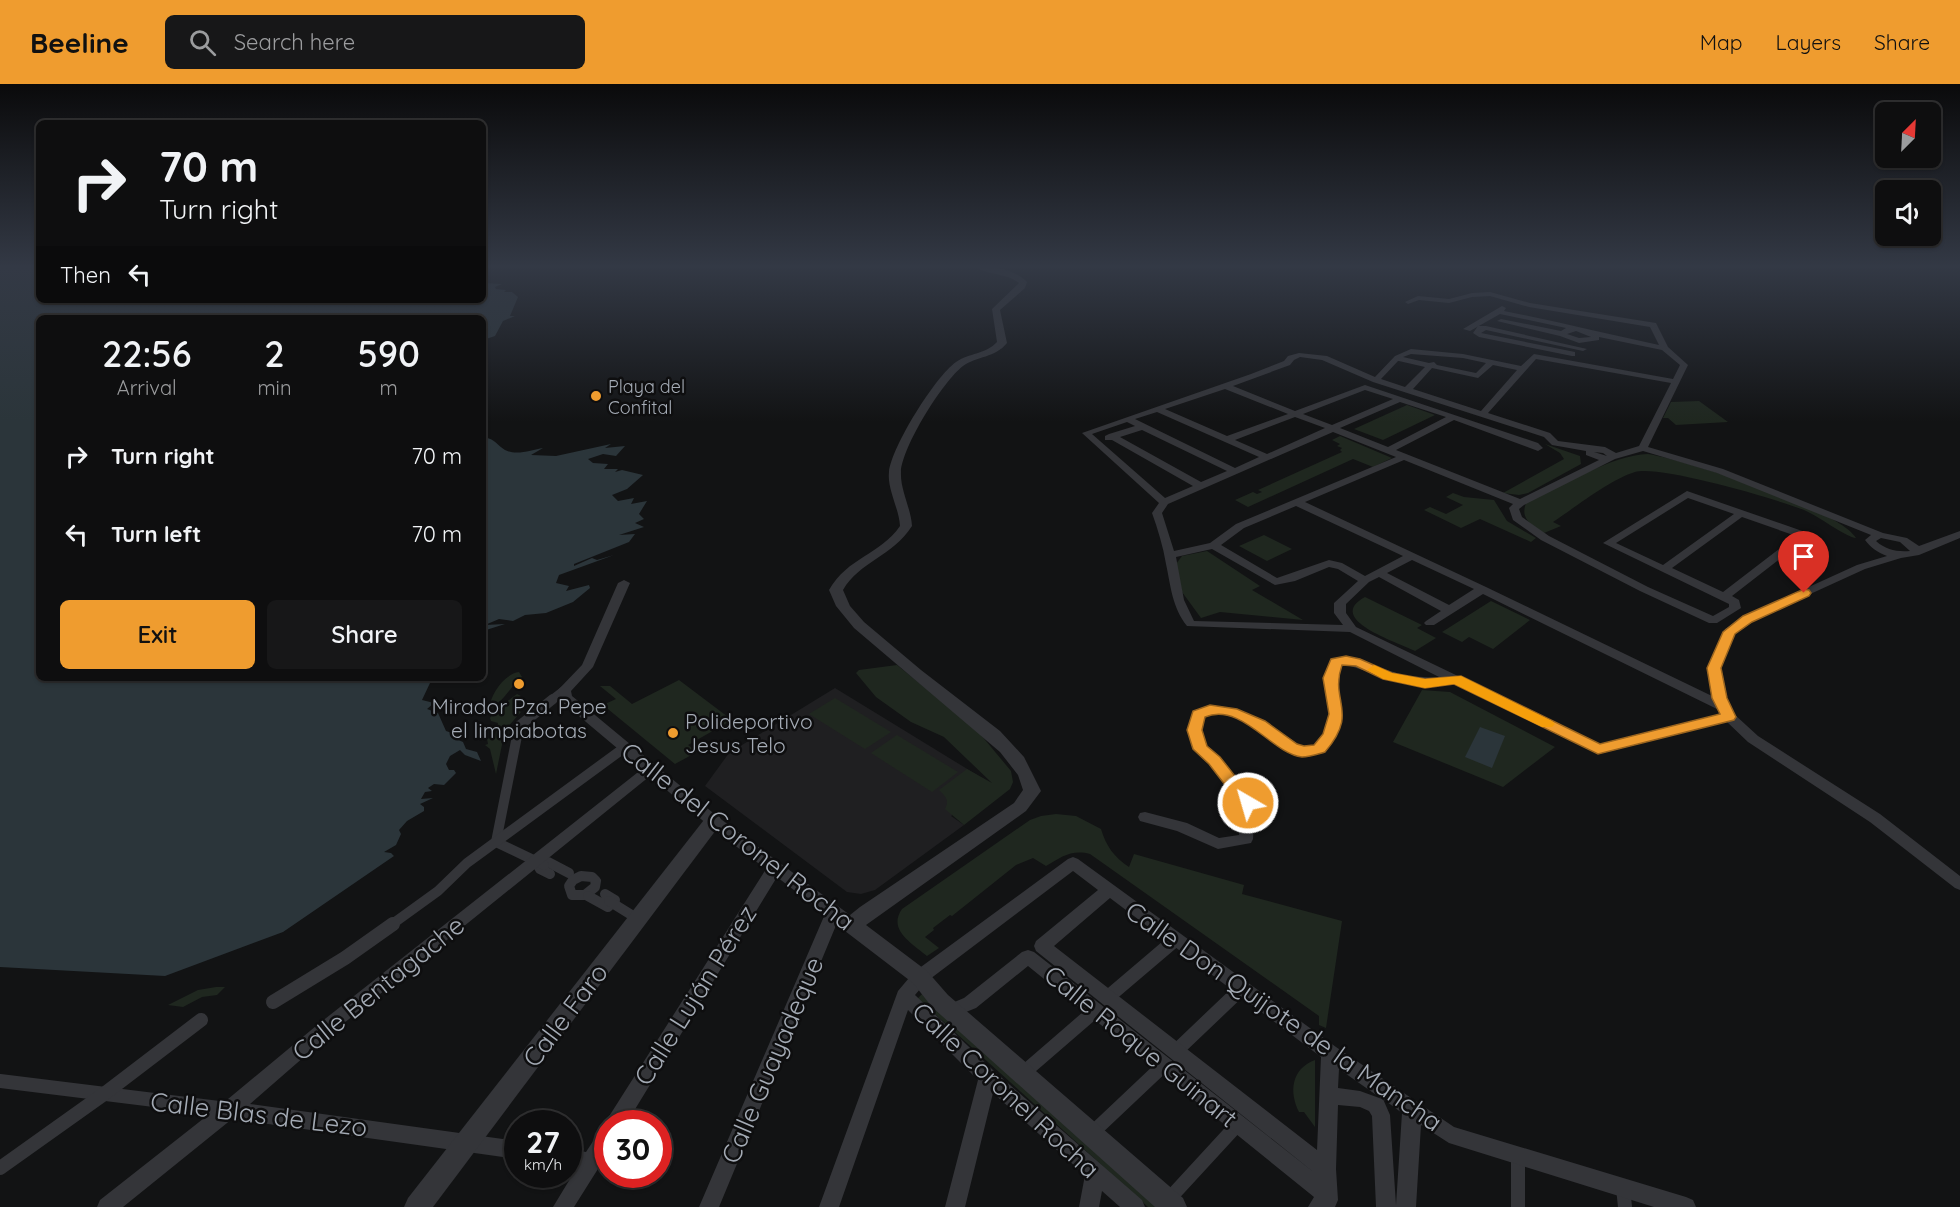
<!DOCTYPE html>
<meta charset="utf-8">
<style>
:root{--surface:#0e0e0f;--page:#171718;--text:#f1f3f6;--muted:#9b9c9e;--line:#2e2e2f;--accent:#ef9c2f}
body{margin:0;font-family:Quicksand,sans-serif;background:var(--page);color:var(--text);height:100vh;display:flex;flex-direction:column;font-size:22px;white-space:nowrap}
*{box-sizing:border-box;margin:0}
p{font-size:20px;color:var(--muted)}
.icon{flex:none;width:33px;height:33px;fill:none;stroke:currentColor;stroke-width:2;stroke-linecap:round;stroke-linejoin:round}
.map{position:relative;flex:1;overflow:hidden}
.details{position:absolute;left:36px;top:231px;width:450px;height:366px;display:flex;flex-direction:column;background:var(--surface);border-radius:9px;box-shadow:0 2px 4px #0004,0 0 0 2px var(--line)}
.details>*{flex:none}
.hud{position:absolute;left:36px;top:36px;width:450px;height:183px;border-radius:9px;box-shadow:0 2px 4px #0004,0 0 0 2px var(--line);background:#0e0e0f;color:var(--text);overflow:hidden}
.needle{width:39px;rotate:24deg}
.tools{position:absolute;left:1875px;top:18px;display:grid;gap:12px}
.tools a{display:grid;place-items:center;width:66px;height:66px;border-radius:9px;background:var(--surface);box-shadow:0 2px 4px #0004,0 0 0 2px var(--line);font-size:30px}
.speed{position:absolute;left:504px;top:1026px;display:flex;gap:12px;font-size:30px;font-weight:700;text-align:center}
.speed>*{display:grid;place-content:center;width:78px;height:78px;border-radius:50%;background:var(--surface);box-shadow:0 2px 4px #0004,0 0 0 2px var(--line);line-height:1}
.speed small{font-size:15px;font-weight:400}
.speed .limit{border:9px solid #d22;background:#fff;color:#111}
.pin{position:absolute;display:grid;place-items:center;width:51px;height:51px;color:#fff;margin:-62px -26px;border-radius:50% 50% 50% 0;rotate:-45deg;box-shadow:0 0 6px #0007}
.pin .icon{rotate:45deg}
.me{position:absolute;width:66px;margin:-33px;rotate:322deg;stroke-linejoin:round;filter:drop-shadow(0 0 4px #0008)}
.turn{display:flex;align-items:center;gap:21px;height:126px;padding:0 24px;font-size:27px}
.turn .icon{width:78px;height:78px;stroke-width:2.5}
.turn b{display:block;font-size:42px;line-height:51px}
.then{display:flex;align-items:center;height:57px;padding:0 24px;background:#0003;gap:12px;font-size:22px}
.eta{display:flex;justify-content:space-evenly;align-items:center;height:102px;text-align:center}
.eta b{font-size:36px;font-weight:600;line-height:42px}
.button{display:flex;gap:12px;margin-top:auto;padding:12px 24px}
.button a{flex:1;height:69px;border-radius:9px;background:var(--accent);color:#111;font-size:24px;font-weight:600;line-height:69px;text-align:center}
.button a+a{background:var(--page);color:var(--text)}
ul{padding:0;list-style:none}
li{display:flex;align-items:center;gap:18px;height:78px;padding:0 24px}
li div{flex:1}
li b{display:block;font-size:22px}
li em{font-style:normal}
header{display:flex;align-items:center;gap:36px;box-sizing:border-box;height:84px;padding:0 30px;background:var(--accent);color:#111}
header strong{font-size:28px}
nav{display:flex;gap:33px;margin-inline-start:auto;font-size:21px}
.search{width:420px;height:54px;background:var(--page);display:flex;align-items:center;gap:15px;box-sizing:border-box;padding:0 21px;border-radius:9px;color:var(--muted);font-size:22px}
.map>svg:first-child{display:block}
</style>
<header>
<strong>Beeline</strong>
<div class="search"><svg class="icon" aria-label="search" viewBox="0 0 24 24"><circle cx="10" cy="10" r="6"/><path d="M15 15l6 6"/></svg>Search here</div>
<nav><a>Map</a><a>Layers</a><a>Share</a></nav>
</header>
<div class="map">
<svg width="1960" height="1123" viewBox="0 0 1960 1123">
<rect width="100%" height="100%" fill="#121314"/>
<!-- built -->
<path fill="#1f1f21" d="M835,604L995,702L951,732L964,741L875,806L861,810L847,808L705,702L729,669Z"/>
<!-- green -->
<g fill="#1f271f">
<path d="M1699,317L1728,338L1676,341L1668,334H1663L1671,318Z"/>
<path d="M1407,321L1435,331L1383,356L1354,345Z"/>
<path d="M1340,352L1392,374L1373,383L1353,375L1248,423L1235,416L1253,408L1257,410L1262,408L1258,406L1342,368L1340,366L1342,364L1337,362L1340,360L1332,356Z"/>
<path d="M1545,360L1580,372L1581,380L1528,409L1519,411L1503,409L1564,375L1560,369Z"/>
<path d="M1648,370C1685,376 1839,425 1856,454C1847,454 1817,431 1804,426C1776,415 1660,381 1635,388C1611,395 1574,424 1553,438L1561,442L1544,449C1531,441 1520,435 1526,419C1559,403 1612,371 1648,370Z"/>
<path d="M1453,409L1464,413L1494,416L1507,437L1536,454L1531,458L1480,435L1461,444L1424,426L1430,423L1446,430L1463,421L1446,413Z"/>
<path d="M1264,451L1292,465L1267,477L1239,462Z"/>
<path d="M1207,467L1260,502L1252,506L1303,536L1220,528L1201,534L1182,508L1176,480L1182,472Z"/>
<path d="M1365,513L1422,541L1417,544L1436,554L1415,567C1397,558 1324,535 1365,513Z"/>
<path d="M1491,517L1530,536L1493,565L1469,553L1462,558L1442,548Z"/>
<path d="M897,581L976,645L1011,687L1013,698L1010,705L964,741L945,725C950,716 945,712 939,706L967,685L992,699L944,653L911,638L876,613L856,589L859,586Z"/>
<path d="M519,588L522,593C510,603 502,620 489,625C490,611 504,590 519,588Z"/>
<path d="M679,596L732,636L688,661L697,668L675,680L603,621L616,615L600,602H610L632,620Z"/>
<path d="M1422,606L1450,608L1555,663L1503,703L1393,658Z"/>
<path d="M517,610L521,612L514,618L513,624L521,628L505,646L496,690L490,665L485,661L488,660L487,655L495,652L498,639L491,637L490,634L494,627Z"/>
<path d="M835,614L891,648L865,665L809,630Z"/>
<path d="M897,651L958,688L932,708L871,669Z"/>
<path d="M1056,730L1076,732L1101,745C1106,762 1114,773 1129,783L1134,770L1244,801L1242,810L1342,837L1326,944L1319,941V932L1090,770C1072,765 1061,773 1046,782L1033,774L1016,781L952,832L950,831L933,844L934,846L925,853L939,864L927,872C913,860 887,846 902,825L1030,736L1041,732Z"/>
<path d="M216,903H225L217,911L202,913L183,923L168,921L198,906Z"/>
<path d="M924,908L1156,1123H1148L925,921L915,917Z"/>
<path d="M1315,976V1043L1304,1028H1299C1289,1008 1291,985 1315,976Z"/>
</g>
<!-- water -->
<g fill="#2b353a">
<path d="M0,181H39V216H483V199L502,200L495,203L496,205L506,206L504,208H512L518,213L510,232H515L503,237L495,252L483,256V234H39V594H427L430,599L422,616L434,619L427,625L438,629L446,647L455,650L456,655L463,658L466,665L477,668L481,677L465,671L460,666L450,672L446,680L449,686H454L456,689L444,701L434,700L428,704L432,707L425,708L421,715L433,714L420,720L424,723V727L407,737L399,746L401,750L396,761L384,768L391,769L394,772L283,848L165,892L0,883Z"/>
<path d="M483,352H488L485,354C494,354 498,362 505,366C516,372 532,366 543,364L531,371L556,372L611,360L605,364L625,362L616,372L603,370L588,375L593,379L608,380L604,385H618L615,388L622,386L643,391L627,405L612,411L618,417L634,414L631,420L647,417L639,430L644,435L635,439L644,443L619,451L635,450L629,458L574,480V482L592,474L597,476L614,471L559,491L556,499L569,502L566,507L589,501L590,504L573,518L546,529L525,531L513,537L499,535L485,541L505,540L483,547Z"/>
<path d="M1480,643L1505,652L1492,684L1465,673Z"/>
</g>
<g fill="none" stroke-linecap="round" stroke-linejoin="round">
<!-- pedestrian-far2 -->
<path stroke="#343539" stroke-width="8" d="M551,616L564,606"/>
<!-- pedestrian-far1 -->
<g stroke="#343539" stroke-width="10">
<path d="M538,777L548,778L569,789"/>
<path d="M536,778L540,785L550,790"/>
<path d="M544,781L496,758L519,642L553,615"/>
<path d="M581,792L592,793L596,797L595,803L585,811H572L569,802L573,796Z"/>
<path d="M588,812L608,823L615,816L605,810"/>
<path d="M609,817L638,835"/>
<path d="M391,841L438,807L467,779L624,664"/>
</g>
<!-- pedestrian -->
<g stroke="#343539" stroke-width="14">
<path d="M1108,913L1175,856"/>
<path d="M273,918L345,874L393,840"/>
<path d="M1176,967L1242,904"/>
<path d="M1022,990L1096,926"/>
<path d="M0,997L227,1025"/>
<path d="M1091,1050L1164,981"/>
<path d="M1518,1071V1123"/>
<path d="M0,1084L104,1010L201,936"/>
<path d="M1623,1103L1625,1123"/>
<path d="M1169,1115L1238,1040"/>
</g>
<!-- minor -->
<g fill="#343539" fill-rule="evenodd">
<path d="M1490,208L1530,219L1656,239L1668,263L1688,281L1648,363L1723,385L1883,449L1907,454L1919,462L1960,447V454L1919,471L1901,474L1865,485L1751,537L1734,550L1720,587L1725,614L1734,630L1758,652L1880,730L1960,792V806L1955,804L1870,738L1748,658L1726,637L1598,669L1454,600L1430,602L1406,600L1344,580H1341C1332,603 1345,618 1341,638C1339,650 1330,659 1324,668C1317,670 1308,673 1301,672C1272,669 1241,618 1204,633L1201,646L1207,663L1219,673L1255,719L1253,755L1251,759L1218,765L1177,747L1140,737L1138,733L1140,729L1145,728L1187,739L1219,754L1239,751L1241,720L1209,679L1194,665L1187,646L1193,628L1210,622L1237,626L1265,638L1303,663L1315,661C1320,655 1325,649 1327,641C1334,616 1316,602 1332,574H1350L1406,592L1441,594L1350,548L1187,542C1172,523 1171,503 1166,480C1163,462 1158,446 1152,429L1159,419L1082,349L1251,290L1284,277L1288,272L1299,269L1327,272L1375,293L1395,272L1411,265L1463,270L1521,282L1534,270L1673,295L1680,281L1662,266L1599,253V256L1579,259L1560,252L1497,237L1501,235L1561,247L1566,244L1500,230L1470,247L1463,245L1502,222L1506,224L1504,227C1556,237 1607,250 1659,261L1650,243L1529,223L1490,212L1472,213L1449,219L1419,216L1408,220L1405,218L1418,212L1449,215L1472,209ZM1576,247L1591,253L1579,254L1567,250ZM1411,270L1463,274L1486,279L1476,289L1437,281L1434,278L1429,279L1403,273ZM1300,273L1322,276L1373,298L1544,353L1552,361L1586,367V371L1599,376L1520,415L1396,366L1454,336L1538,367L1543,364L1538,359L1365,301L1295,327L1233,302L1290,281L1294,276ZM1536,275L1671,299L1639,362L1616,369L1605,363L1558,357L1550,349L1488,329ZM1398,277H1399L1425,283L1405,303L1381,295ZM1493,281L1517,286L1481,327L1413,305L1432,284L1478,294ZM1225,305L1288,330L1227,352L1165,325ZM1365,306L1393,315L1332,341L1303,330ZM1400,318L1446,333L1388,363L1340,344ZM1157,328L1259,373L1235,384L1135,335ZM1295,333L1325,344L1267,370L1235,356ZM1127,338L1135,342L1109,350L1105,352V356H1112L1193,402L1165,414L1092,350ZM1142,346L1227,387L1201,398L1120,353ZM1333,348L1396,373L1236,440L1210,459L1174,467L1162,429L1168,420ZM1643,367L1717,389L1871,451L1865,456C1871,464 1877,468 1887,472L1857,481L1743,533L1725,545L1708,587L1712,612L1486,503L1305,418L1404,376L1513,420L1509,424L1513,436L1541,456L1640,507L1709,539H1717L1741,524L1739,516L1732,512L1808,453L1809,451L1808,449L1687,407L1603,459L1729,520V523L1713,532L1648,503L1549,452L1522,433L1519,425L1524,421L1615,375ZM1594,368L1603,369L1607,372ZM1688,414L1734,430L1663,481L1616,459ZM1296,422L1403,472L1365,492L1342,479L1329,476L1277,494L1221,461L1244,444ZM1742,433L1796,452L1723,508L1672,484ZM1881,454L1900,458L1910,467C1897,468 1886,466 1876,457ZM1212,465L1275,501L1295,497L1329,483L1338,485L1358,497L1334,519V529L1343,541L1194,537L1184,516L1176,473ZM1412,476L1474,505L1449,521L1387,489ZM1379,493L1441,527L1426,537L1424,539L1426,541H1434L1483,510L1719,626L1721,630L1599,660L1356,543L1346,529V520L1369,498Z"/>
<path d="M1478,242H1486L1587,265L1583,267L1486,246L1481,249L1575,268V272H1572L1479,253L1473,249Z"/>
<path d="M624,496L630,499L593,583L571,607L572,612L718,733L858,837L860,841L858,845L852,847L837,839L719,1123H699L825,830L777,793L626,1040H608V1069L574,1123H553L576,1085L568,1083V1065L586,1068L601,1045L607,1043L606,1040L608,1034L766,785L708,741L650,692L328,952L250,1020L518,1057V1075L232,1035L123,1123H97L100,1116L222,1020L316,942L642,685L561,617L558,606L582,581L618,499Z"/>
<path d="M1073,773L1078,775L1336,963L1454,1043L1686,1113L1693,1116L1696,1123H1654L1449,1059L1421,1041L1416,1123H1376L1372,1032L1369,1027L1360,1023L1338,1021L1336,1085L1338,1116L1335,1123H1308L1314,1113L1028,882L976,924L951,934L945,932L942,927L945,922L964,914L1022,868L1028,866L1034,868L1316,1090L1036,867L1034,862L1036,857L1098,806L1073,787L926,898L915,911L994,987L1142,1116L1145,1123H1120L1102,1107L1099,1123H1079L1085,1091L993,1009L965,1123H945L978,996L908,926L839,1123H819L898,907L914,888L1068,775ZM1110,814L1321,973L1317,1066L1054,862ZM1339,985L1382,1015L1360,1007L1338,1004ZM1383,1015L1402,1029L1396,1121L1390,1031Z"/>
</g>
<!-- tertiary -->
<g fill="#343539" fill-rule="evenodd">
<path d="M973,181C989,180 1016,186 1027,198L1025,204L1000,226L1007,259C995,274 977,272 963,282C943,297 902,363 901,388C900,406 911,424 912,442C892,473 860,477 843,506L850,522L864,538L921,586L1000,647L1024,673L1041,707L1026,727L866,841L927,887L948,911L1183,1114L1187,1123H1155L932,923L913,899L845,847L842,841L845,835L860,823L1014,719L1023,706L1018,691L1000,668L854,544L836,522L829,506C848,473 880,471 900,442C899,424 887,405 889,388C892,362 935,293 956,278C969,269 986,270 997,258L992,225L1019,199C1005,188 986,192 973,181Z"/>
<path d="M713,731L719,732L722,737L719,742L433,1123H404L408,1114L707,732Z"/>
</g>
</g>
<!-- sky -->
<linearGradient id="sky" x2="0" y2="1"><stop stop-color="#0a0a0b"/><stop offset="0.54" stop-color="#333945"/><stop offset="1" stop-color="#333945" stop-opacity="0"/></linearGradient>
<rect width="1960" height="338" fill="url(#sky)"/>
<!-- route -->
<path fill="#ef9c2f" stroke="#9b651f" stroke-width="1.5" d="M1804,505L1809,506L1811,509L1809,512L1752,538L1735,550L1721,584L1727,614L1736,633L1734,636L1598,670L1454,600L1425,604L1383,595L1356,582L1342,581C1329,618 1360,627 1325,668C1318,670 1309,673 1302,673C1272,670 1242,618 1205,633L1202,646L1207,662L1220,673L1253,715L1256,719L1253,723H1242L1209,680L1193,665L1187,646L1193,627L1210,621L1237,625L1265,637L1297,660L1304,662L1314,661L1323,650L1329,630L1323,594L1331,575L1346,572L1360,575L1392,589L1425,595L1461,592L1600,660L1720,630L1712,614L1707,584L1723,548L1743,532Z"/>
<!-- slow -->
<path fill="#f59e0b" d="M1374,581L1392,589L1425,595L1461,592L1552,637L1555,640L1552,643H1542L1454,600L1425,604L1383,595L1367,586Z"/>
<!-- markers -->
<g fill="#ef9c2f" stroke="#0e0e0f" stroke-width="2">
<circle cx="596" cy="312" r="6"/>
<circle cx="519" cy="600" r="6"/>
<circle cx="673" cy="649" r="6"/>
</g>
<g text-anchor="middle" dominant-baseline="central" stroke-width="5" stroke-linejoin="round" paint-order="stroke">
<!-- far-poi labels -->
<g font-size="18" fill="#a4abb5" stroke="#0e0e0f" text-anchor="start">
<text x="608" y="302">Playa del<tspan x="608" dy="21">Confital</tspan></text>
</g>
<!-- poi labels -->
<g font-size="21" fill="#a4abb5" stroke="#0e0e0f">
<text x="519" y="622">Mirador Pza. Pepe<tspan x="519" dy="24">el limpiabotas</tspan></text>
<text x="685" y="637" text-anchor="start">Polideportivo<tspan x="685" dy="24">Jesus Telo</tspan></text>
</g>
<!-- near-street labels -->
<g font-size="26" fill="#a4abb5" stroke="#0e0e0f">
<text transform="translate(738 752) rotate(38)">Calle del Coronel Rocha</text>
<text transform="translate(378 904) rotate(-39)">Calle Bentagache</text>
<text transform="translate(695 911) rotate(-58)">Calle Luján Pérez</text>
<text transform="translate(565 931) rotate(-53)">Calle Faro</text>
<text transform="translate(1284 932) rotate(35)">Calle Don Quijote de la Mancha</text>
<text transform="translate(1141 962) rotate(39)">Calle Roque Guinart</text>
<text transform="translate(772 976) rotate(-67)">Calle Guayadeque</text>
<text transform="translate(1006 1006) rotate(43)">Calle Coronel Rocha</text>
<text transform="translate(259 1030) rotate(7)">Calle Blas de Lezo</text>
</g>
</g>
</svg>
<div class="tools">
<a><svg class="needle" viewBox="-14 -14 28 28"><path d="M0-13l5 13h-10z" fill="#e53935"/><path d="M0 13l5-13h-10z" fill="#9b9c9e"/></svg></a>
<a><svg class="icon" aria-label="sound" viewBox="0 0 24 24"><path d="M4 9h4l5-4v14l-5-4H4zM17 9q2 3 0 6"/></svg></a>
</div>
<div class="speed"><div>27<small>km/h</small></div><div class="limit">30</div></div>
<div class="pin" style="left:1804px;top:509px;background:#d93025"><svg class="icon" aria-label="arrive" viewBox="0 0 24 24"><path d="M6 21V4h12l-3 4 3 4H6"/></svg></div>
<svg class="me" style="left:1248px;top:719px" viewBox="-20 -20 40 40"><circle r="17" fill="#ef9c2f" stroke="#fff" stroke-width="3"/><path d="M0-11L8 9 0 5-8 9z" fill="#fff"/></svg>
<div class="hud">
<div class="turn"><svg class="icon" aria-label="right" viewBox="0 0 24 24"><path d="M7 20v-9h11M14 6l5 5-5 5"/></svg><div><b>70 m</b>Turn right</div></div>
<div class="then">Then<svg class="icon" aria-label="left" viewBox="0 0 24 24"><path d="M17 20v-9H6M10 6l-5 5 5 5"/></svg></div>
</div>
<section class="details">
<div class="eta">
<div><b>22:56</b><p>Arrival</p></div>
<div><b>2</b><p>min</p></div>
<div><b>590</b><p>m</p></div>
</div>
<ul>
<li><svg class="icon" aria-label="right" viewBox="0 0 24 24"><path d="M7 20v-9h11M14 6l5 5-5 5"/></svg><div><b>Turn right</b></div><em>70 m</em></li>
<li><svg class="icon" aria-label="left" viewBox="0 0 24 24"><path d="M17 20v-9H6M10 6l-5 5 5 5"/></svg><div><b>Turn left</b></div><em>70 m</em></li>
</ul>
<div class="button"><a>Exit</a><a>Share</a></div>
</section>
</div>
